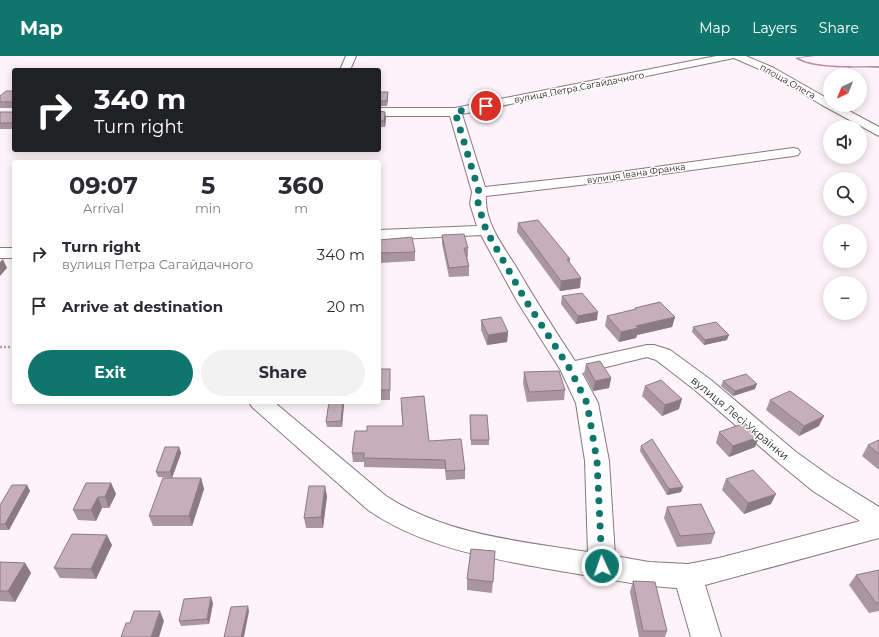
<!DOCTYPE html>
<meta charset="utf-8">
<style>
:root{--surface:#fff;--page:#f2f2f3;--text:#2b2b33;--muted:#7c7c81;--accent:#0f766e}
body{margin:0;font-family:Montserrat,sans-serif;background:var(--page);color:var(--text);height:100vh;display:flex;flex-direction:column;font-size:15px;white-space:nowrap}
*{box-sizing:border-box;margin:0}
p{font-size:13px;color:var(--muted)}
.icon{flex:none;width:22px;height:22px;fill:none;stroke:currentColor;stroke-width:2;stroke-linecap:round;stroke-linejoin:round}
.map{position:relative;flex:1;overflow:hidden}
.panel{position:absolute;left:12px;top:104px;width:369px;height:244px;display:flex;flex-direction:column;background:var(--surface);border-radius:4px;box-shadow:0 2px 10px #0003}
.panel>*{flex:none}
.guide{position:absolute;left:12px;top:12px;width:369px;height:84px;border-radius:4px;box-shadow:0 2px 10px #0003;background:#202124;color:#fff;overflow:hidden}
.needle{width:26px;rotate:223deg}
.fabs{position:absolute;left:823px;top:12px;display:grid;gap:8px}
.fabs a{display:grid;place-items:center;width:44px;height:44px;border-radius:50%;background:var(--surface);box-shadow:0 2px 10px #0003;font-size:20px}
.pin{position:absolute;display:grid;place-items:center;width:34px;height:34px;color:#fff;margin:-17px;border:2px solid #fff;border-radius:50%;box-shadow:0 1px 4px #0007}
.me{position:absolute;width:44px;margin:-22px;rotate:357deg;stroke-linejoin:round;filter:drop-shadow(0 0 3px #0008)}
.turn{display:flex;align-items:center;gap:14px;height:84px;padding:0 16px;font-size:18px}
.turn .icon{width:52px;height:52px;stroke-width:2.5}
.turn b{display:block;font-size:28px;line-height:34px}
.eta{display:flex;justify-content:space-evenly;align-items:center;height:68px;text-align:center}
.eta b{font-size:24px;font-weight:700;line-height:28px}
.primary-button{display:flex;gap:8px;margin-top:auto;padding:8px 16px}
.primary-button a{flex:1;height:46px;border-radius:24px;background:var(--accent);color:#fff;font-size:16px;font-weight:700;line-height:46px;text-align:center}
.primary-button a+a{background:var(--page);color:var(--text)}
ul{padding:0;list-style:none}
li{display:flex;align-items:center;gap:12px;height:52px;padding:0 16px}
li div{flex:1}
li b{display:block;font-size:15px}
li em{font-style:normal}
header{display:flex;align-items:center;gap:24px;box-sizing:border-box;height:56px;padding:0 20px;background:var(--accent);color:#fff}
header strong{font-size:19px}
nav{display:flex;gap:22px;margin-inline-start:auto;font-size:14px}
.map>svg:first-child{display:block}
</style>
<header>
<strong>Map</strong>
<nav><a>Map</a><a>Layers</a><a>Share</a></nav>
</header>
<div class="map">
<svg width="879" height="581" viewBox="0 0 879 581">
<rect width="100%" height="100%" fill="#fdf3f8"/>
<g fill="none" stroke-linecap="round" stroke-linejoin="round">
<!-- stream -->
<path fill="#ba8fa5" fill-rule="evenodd" d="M807,0H815L799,2C814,12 859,10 879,10V12C858,11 811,14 795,2Z"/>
<!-- minor casing -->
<g stroke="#8b7680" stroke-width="2">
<g id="minor">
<path d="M346,0H356L350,14H340Z"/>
<path d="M716,0H746L774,12L830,44V49H838L879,71V80L822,49L766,16L734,2L462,58L485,131L605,118L793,92L798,93L800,96L798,99L793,100L605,126L486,140C484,165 502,189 515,209C534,242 554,273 575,305L647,289H654L670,294L711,324L796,396L831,421L879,451V482L705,529L721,581H691L677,532C640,530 603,522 566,516C499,504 426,494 368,454L252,351L249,346H274L386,440C446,479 519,485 588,496L585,405L576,347L560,313L517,245L481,179L379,184V174L477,170L470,148L472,136L450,60H379V52H455ZM647,301L656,304L695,334L780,408L813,435L860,465L719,502L688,508L649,506L615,500L609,405L598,347L582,317Z"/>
<rect x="0" y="192" width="14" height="10"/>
</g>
</g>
<!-- path -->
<path stroke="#ada3a8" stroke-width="2.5" stroke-dasharray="2 2" stroke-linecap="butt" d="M0,291H14"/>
<!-- minor -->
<use href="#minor" fill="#fff" fill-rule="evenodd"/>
</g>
<!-- wall -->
<g fill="#aa96a0">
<path d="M14,35V73H0V56H13V52H0V40Z"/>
<path d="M379,36L388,42L387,50H379Z"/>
<path d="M379,55L386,62L385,71H379Z"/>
<path d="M518,167L570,203V207L580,232L560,235L517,176Z"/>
<path d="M442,179L468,192V201H467L469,210V220L449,221L442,188Z"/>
<path d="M379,184L415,196V205L379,207Z"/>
<path d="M562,240L597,264L576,268L561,248Z"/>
<path d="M635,252L675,261L672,271L637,279L636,282L619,286L605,270L607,260L634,254Z"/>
<path d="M481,264L508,276L507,286L487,289L481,274Z"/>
<path d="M693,271L727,284L704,289L692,276Z"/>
<path d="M586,308L611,322L609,332L593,335L584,318Z"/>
<path d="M379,313L390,323V344H379Z"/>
<path d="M524,316L565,334L564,344L527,346L523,327Z"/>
<path d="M723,325L755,333L733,340L721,330Z"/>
<path d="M645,330L679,353L662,360L642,340Z"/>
<path d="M770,344L819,370L799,380L766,354Z"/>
<path d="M344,348L342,371H327L326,366Z"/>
<path d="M401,351L429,385L465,414V423L446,424L445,413L364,411V406H353L352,397L367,375L403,370Z"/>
<path d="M470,359L489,384V389H471Z"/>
<path d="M719,376L759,381L755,391L729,401L716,387Z"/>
<path d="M879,384V414L862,400L868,389Z"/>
<path d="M641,390L681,436L667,439L640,395Z"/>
<path d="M179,391L181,397L172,422L158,421L156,416Z"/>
<path d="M201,422L204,433L192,470H153L149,460Z"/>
<path d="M726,423L771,448L744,458L722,434Z"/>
<path d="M111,427L116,438L109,452H102L96,465L78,464L73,454Z"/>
<path d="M27,429L30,435L9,474H0V449Z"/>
<path d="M327,440L323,472H306L304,462Z"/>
<path d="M667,451L715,477L711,488L677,491L664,462Z"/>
<path d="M112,489L96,523L60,522L54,512Z"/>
<path d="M495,495L492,537L467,534V523Z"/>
<path d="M0,506L25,507L31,517L15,546L0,545Z"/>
<path d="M879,514V555L869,557L849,529L856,519Z"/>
<path d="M633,525L667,575L665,581H639L630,536Z"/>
<path d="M213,547L209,568L181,570L179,565Z"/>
</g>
<!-- shaded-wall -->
<g fill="#8b7a82">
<path d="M388,36V42L387,50V45Z"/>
<path d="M385,56L386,62L385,71L384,65Z"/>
<path d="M3,203L7,212L0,220V206Z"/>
<path d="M581,222L580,232L560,235L561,225Z"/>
<path d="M598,256L597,264L576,268L578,260Z"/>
<path d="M675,261L672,271L637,279L636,282L619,286L621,276L636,270Z"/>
<path d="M508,276L507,286L487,289L488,279Z"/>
<path d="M729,279L727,284L704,289L705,284Z"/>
<path d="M611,322L609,332L593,335L595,325Z"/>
<path d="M757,328L755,333L733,340L735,335Z"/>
<path d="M682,343L679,353L662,360L665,349Z"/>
<path d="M343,346H344V348L342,371L341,365Z"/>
<path d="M824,360L819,370L799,380L804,370Z"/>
<path d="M759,381L755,391L729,401L733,390Z"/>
<path d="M179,391L181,397L172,422L170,416Z"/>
<path d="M201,422L204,433L192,470L189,460Z"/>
<path d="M111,427L116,438L109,452L105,441Z"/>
<path d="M27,429L30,435L9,474L5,468Z"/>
<path d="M325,430L327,440L323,472L321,461Z"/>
<path d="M683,431L681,436L667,439L669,433Z"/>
<path d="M776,438L771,448L744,458L748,447Z"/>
<path d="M98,441L102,452L96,465L91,454Z"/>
<path d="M107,479L112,489L96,523L91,513Z"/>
<path d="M25,507L31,517L15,546L8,535Z"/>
<path d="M211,541L213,547L209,568L207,563Z"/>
<path d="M248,550L249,555L244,581H241Z"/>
<path d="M160,555L164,565L159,581H151Z"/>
</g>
<!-- building -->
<g fill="#c6afba" stroke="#8b7a82">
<path d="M6,35H14V67H0V56H13V46H0V40Z"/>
<path d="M379,36H388L387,45H379Z"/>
<path d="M379,55L385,56L384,65H379Z"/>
<path d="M538,164L570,203H567L581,222L561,225L518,167Z"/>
<path d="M464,178L468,192H464L469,210L449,212L442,179Z"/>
<path d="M412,181L415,196L379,197V184Z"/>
<path d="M582,237L598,256L578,260L562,240Z"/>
<path d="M660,246L675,261L636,270L638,272L621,276L607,260L636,253L635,252Z"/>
<path d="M501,261L508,276L488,279L481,264Z"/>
<path d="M716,266L729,279L705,284L693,271Z"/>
<path d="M600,305L611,322L595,325L586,308Z"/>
<rect x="379" y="313" width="11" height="21"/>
<path d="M559,315L565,334L529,336L524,316Z"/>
<path d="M746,318L757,328L735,335L723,325Z"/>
<path d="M661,324L682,343L665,349L645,330Z"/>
<path d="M790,335L824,360L804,370L770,344Z"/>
<path d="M424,340L429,385L461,383L465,414L446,415L445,404L364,402V397H352L355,375H367V370H403L401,342Z"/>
<path d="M329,346H343L341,365L326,366Z"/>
<path d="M470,359H487L489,384H471Z"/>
<path d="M745,367L759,381L733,390L719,376Z"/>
<path d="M652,383L683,431L669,433L641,390Z"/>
<path d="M879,384V398L868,389Z"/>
<path d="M165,391H179L170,416H156Z"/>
<path d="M753,414L776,438L748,447L726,423Z"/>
<path d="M163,422H201L189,460H149Z"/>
<path d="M86,427H111L105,441H98L91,454H73Z"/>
<path d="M12,429H27L5,468H0V449Z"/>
<path d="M309,430H325L321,461L304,462Z"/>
<path d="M701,448L715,477L680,480L667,451Z"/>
<path d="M72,478L107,479L91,513L54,512Z"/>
<path d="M471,493L495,495L493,526L467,523Z"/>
<path d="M0,506L25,507L8,535H0Z"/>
<path d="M879,514V546L876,547L856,519Z"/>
<path d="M633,525L655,526L667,575H643Z"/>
<path d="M211,541L207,563L179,565L184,543Z"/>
<path d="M248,550L241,581H224L231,551Z"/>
<path d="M134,555H160L151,581H121L126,567H130Z"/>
</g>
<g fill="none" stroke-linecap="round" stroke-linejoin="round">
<!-- route -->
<path stroke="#0f766e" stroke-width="7" stroke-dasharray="0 12.6" d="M486,50L455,56L479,136L478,148L486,174L526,245L570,313L587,347L597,405L602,510"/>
</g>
<g text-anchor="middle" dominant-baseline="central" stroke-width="3" stroke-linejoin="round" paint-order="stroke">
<!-- far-street labels -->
<g font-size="9" fill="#1f161b" stroke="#fff">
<text transform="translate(788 25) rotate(29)">площа Олега</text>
<text transform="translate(579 31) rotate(-11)">вулиця Петра Сагайдачного</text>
<text transform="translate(636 117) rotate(-8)">вулиця Івана Франка</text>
</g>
<!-- street labels -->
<g font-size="11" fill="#1f161b" stroke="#fff">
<text transform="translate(740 362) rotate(40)">вулиця Лесі Українки</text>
</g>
</g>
</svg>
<div class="fabs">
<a><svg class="needle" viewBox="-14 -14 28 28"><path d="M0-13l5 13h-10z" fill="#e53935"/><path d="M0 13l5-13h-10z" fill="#7c7c81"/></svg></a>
<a><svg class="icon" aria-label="sound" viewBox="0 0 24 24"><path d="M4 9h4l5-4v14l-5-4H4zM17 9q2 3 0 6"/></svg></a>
<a><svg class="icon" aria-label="search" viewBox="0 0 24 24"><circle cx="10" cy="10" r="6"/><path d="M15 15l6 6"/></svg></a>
<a>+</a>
<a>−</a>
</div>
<div class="pin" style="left:486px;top:50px;background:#d93025"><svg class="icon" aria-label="arrive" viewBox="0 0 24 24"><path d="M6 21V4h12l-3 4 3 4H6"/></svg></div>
<svg class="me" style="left:602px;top:510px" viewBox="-20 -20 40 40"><circle r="17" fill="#0f766e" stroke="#fff" stroke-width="3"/><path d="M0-11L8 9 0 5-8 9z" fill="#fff"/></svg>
<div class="guide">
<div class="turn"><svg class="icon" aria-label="right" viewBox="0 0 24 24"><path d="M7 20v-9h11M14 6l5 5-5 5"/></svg><div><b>340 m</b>Turn right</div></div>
</div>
<section class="panel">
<div class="eta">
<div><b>09:07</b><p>Arrival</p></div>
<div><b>5</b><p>min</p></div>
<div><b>360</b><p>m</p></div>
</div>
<ul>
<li><svg class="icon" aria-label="right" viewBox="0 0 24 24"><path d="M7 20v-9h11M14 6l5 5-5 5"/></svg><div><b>Turn right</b><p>вулиця Петра Сагайдачного</p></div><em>340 m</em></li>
<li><svg class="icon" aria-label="arrive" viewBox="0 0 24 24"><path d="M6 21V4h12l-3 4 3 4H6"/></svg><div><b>Arrive at destination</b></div><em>20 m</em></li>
</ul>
<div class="primary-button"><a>Exit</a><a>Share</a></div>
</section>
</div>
